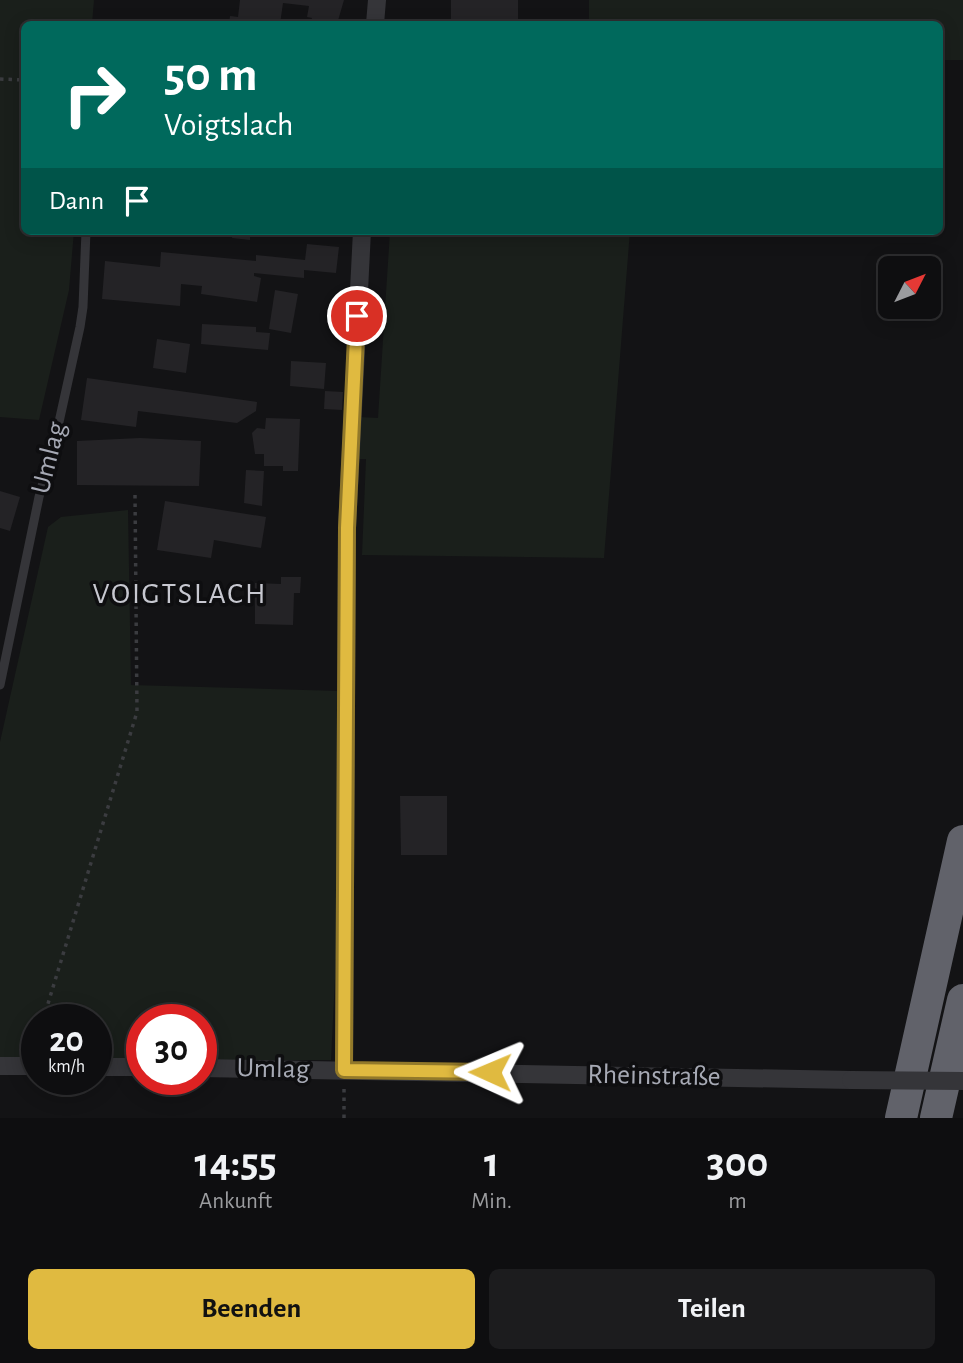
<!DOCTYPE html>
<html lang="de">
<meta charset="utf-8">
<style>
:root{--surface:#0e0e10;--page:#1c1c1e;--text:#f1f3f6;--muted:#9b9c9f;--line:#2e2e30;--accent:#e0ba40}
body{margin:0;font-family:"Alegreya Sans",sans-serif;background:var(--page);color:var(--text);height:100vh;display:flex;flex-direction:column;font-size:26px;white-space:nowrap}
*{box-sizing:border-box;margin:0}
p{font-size:23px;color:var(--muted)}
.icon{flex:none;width:38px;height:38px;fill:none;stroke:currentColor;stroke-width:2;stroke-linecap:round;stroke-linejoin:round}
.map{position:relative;height:1118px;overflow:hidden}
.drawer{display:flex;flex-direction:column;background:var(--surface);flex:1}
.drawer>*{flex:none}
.hud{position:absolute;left:21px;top:21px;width:922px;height:214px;border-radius:10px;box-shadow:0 4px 18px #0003,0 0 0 2px var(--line);background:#00695c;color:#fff;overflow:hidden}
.needle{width:46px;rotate:48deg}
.tools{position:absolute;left:878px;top:256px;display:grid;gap:14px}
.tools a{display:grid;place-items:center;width:63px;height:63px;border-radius:10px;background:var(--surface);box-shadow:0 4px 18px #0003,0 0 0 2px var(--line);font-size:35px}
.speed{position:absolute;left:21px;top:1004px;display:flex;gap:14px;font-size:35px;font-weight:700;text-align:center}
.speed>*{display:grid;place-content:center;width:91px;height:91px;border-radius:50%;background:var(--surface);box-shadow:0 4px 18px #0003,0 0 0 2px var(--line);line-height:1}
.speed small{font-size:18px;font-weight:400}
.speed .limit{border:10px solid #d22;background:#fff;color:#111}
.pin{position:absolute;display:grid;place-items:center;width:60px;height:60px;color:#fff;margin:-30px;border:4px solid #fff;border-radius:50%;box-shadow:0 2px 7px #0007}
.me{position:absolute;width:77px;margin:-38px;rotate:271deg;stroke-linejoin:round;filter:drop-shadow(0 0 5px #0008)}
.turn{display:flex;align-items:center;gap:24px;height:147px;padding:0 28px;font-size:32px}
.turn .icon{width:91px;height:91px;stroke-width:2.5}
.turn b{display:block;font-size:49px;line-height:60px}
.then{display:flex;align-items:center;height:66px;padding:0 28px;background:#0003;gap:14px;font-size:26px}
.eta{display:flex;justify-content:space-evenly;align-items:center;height:119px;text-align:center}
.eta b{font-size:42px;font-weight:700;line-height:49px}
.primary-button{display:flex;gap:14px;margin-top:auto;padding:14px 28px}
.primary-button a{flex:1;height:80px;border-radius:10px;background:var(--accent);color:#111;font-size:28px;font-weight:700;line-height:80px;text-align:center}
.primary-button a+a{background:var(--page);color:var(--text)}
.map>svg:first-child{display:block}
</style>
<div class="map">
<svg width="963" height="1118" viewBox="0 0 963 1118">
<rect width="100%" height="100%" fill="#131315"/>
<!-- green -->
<g fill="#1a1f1b">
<path d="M0,0H94L92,24H24V231H74L69,290L39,420L0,417Z"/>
<path d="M589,0H963V60H940V24H589Z"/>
<path d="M390,231H630L604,558L362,555L366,459H358L359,417L378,418Z"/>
<path d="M128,510L131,685L338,691L339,898L331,1060H201V1020H142V1059H96V1020H37V1058H0V742L48,527L61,517Z"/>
</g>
<!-- building -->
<g fill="#242326">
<path d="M240,0H344L337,24H310L312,18L307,17L309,6L283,3L280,24H229L230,16L238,17Z"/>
<rect x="451" y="0" width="67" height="24"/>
<path d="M233,231H250V240L232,238Z"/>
<path d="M307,244L339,247L336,273L304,270V278L254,273V276L261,278L257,302L201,294L202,286L181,284L180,306L102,299L105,261L160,267L161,252L256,261V255L305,260Z"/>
<path d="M275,290L298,294L291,333L269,329Z"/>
<path d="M202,324L256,327V332L270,333L268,350L201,344Z"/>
<path d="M157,339L190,344L186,373L153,368Z"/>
<path d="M291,361L326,363L324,389L290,386Z"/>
<path d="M87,378L257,402L256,411L237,423L138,411L136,427L81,420Z"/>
<path d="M325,391L343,392L342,410L324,409Z"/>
<path d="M266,418L300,419L298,471H283V466H264V454H255L252,433L257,428L265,429Z"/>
<path d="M140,438L201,441L199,486L77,485V441Z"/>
<path d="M246,470L264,471L262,506L244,503Z"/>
<path d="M0,491L20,497L10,531L0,528Z"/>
<path d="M165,501L266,517L261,548L214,540L211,558L157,550Z"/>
<path d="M281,577H301L300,593H294L293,625L255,624V583L281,584Z"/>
<path d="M400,796H447V855H401Z"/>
</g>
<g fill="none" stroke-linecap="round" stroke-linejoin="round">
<!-- path -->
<g stroke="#3b3c40" stroke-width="3.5" stroke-dasharray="3.5 5" stroke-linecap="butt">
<path d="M0,79L24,80"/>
<path d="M43,1020L137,712L135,495"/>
<path d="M344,1118V1089"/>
</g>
<!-- service -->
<path stroke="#353539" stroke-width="9" d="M0,685L39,497L57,431L80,327L83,307L86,231"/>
<!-- minor -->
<g stroke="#353539" stroke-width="18">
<path d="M375,24L377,0"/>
<path d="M0,1066H37"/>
<path d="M96,1067H142"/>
<path d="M201,1068L851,1080"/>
<path d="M344,1070L347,528L362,231"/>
</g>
<!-- motorway -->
<g stroke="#61626a" stroke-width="32">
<path d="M901,1118L963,841"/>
<path d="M936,1118L963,1000"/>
</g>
<!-- minor-bridge -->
<path stroke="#353539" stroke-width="18" d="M851,1080L963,1081"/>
</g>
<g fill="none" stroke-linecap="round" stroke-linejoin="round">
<!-- route casing -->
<g stroke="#92792a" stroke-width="18">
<path id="route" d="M357,316L347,528L344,1070L490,1072"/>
</g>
<!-- route -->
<use href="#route" stroke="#e0ba40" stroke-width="12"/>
</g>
<g text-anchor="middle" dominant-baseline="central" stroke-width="7" stroke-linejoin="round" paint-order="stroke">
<!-- street labels -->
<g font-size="28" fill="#a6a9b4" stroke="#0e0e10">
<text transform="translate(49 458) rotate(-76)">Umlag</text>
<text transform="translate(273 1069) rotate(1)">Umlag</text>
<text transform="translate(654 1076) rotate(1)">Rheinstraße</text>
</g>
<!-- neighbourhood labels -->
<g font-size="30" letter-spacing="2" fill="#c7c8d0" stroke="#0e0e10">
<text x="180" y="594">VOIGTSLACH</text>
</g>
</g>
</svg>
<div class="tools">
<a><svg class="needle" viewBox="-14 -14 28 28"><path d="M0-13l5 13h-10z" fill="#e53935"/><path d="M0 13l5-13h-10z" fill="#9b9c9f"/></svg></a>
</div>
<div class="speed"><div>20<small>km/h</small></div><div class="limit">30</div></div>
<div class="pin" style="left:357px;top:316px;background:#d93025"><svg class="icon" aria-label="arrive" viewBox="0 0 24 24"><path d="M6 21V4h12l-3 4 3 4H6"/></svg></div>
<svg class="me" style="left:490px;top:1072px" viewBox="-20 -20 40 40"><path d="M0-17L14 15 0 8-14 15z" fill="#e0ba40" stroke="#fff" stroke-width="4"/></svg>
<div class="hud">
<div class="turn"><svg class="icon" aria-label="right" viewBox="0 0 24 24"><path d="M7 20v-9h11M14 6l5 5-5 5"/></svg><div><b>50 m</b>Voigtslach</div></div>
<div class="then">Dann<svg class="icon" aria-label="arrive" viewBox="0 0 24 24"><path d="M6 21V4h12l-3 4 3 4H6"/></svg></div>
</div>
</div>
<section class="drawer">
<div class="eta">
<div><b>14:55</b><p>Ankunft</p></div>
<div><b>1</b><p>Min.</p></div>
<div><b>300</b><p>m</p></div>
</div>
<div class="primary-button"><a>Beenden</a><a>Teilen</a></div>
</section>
